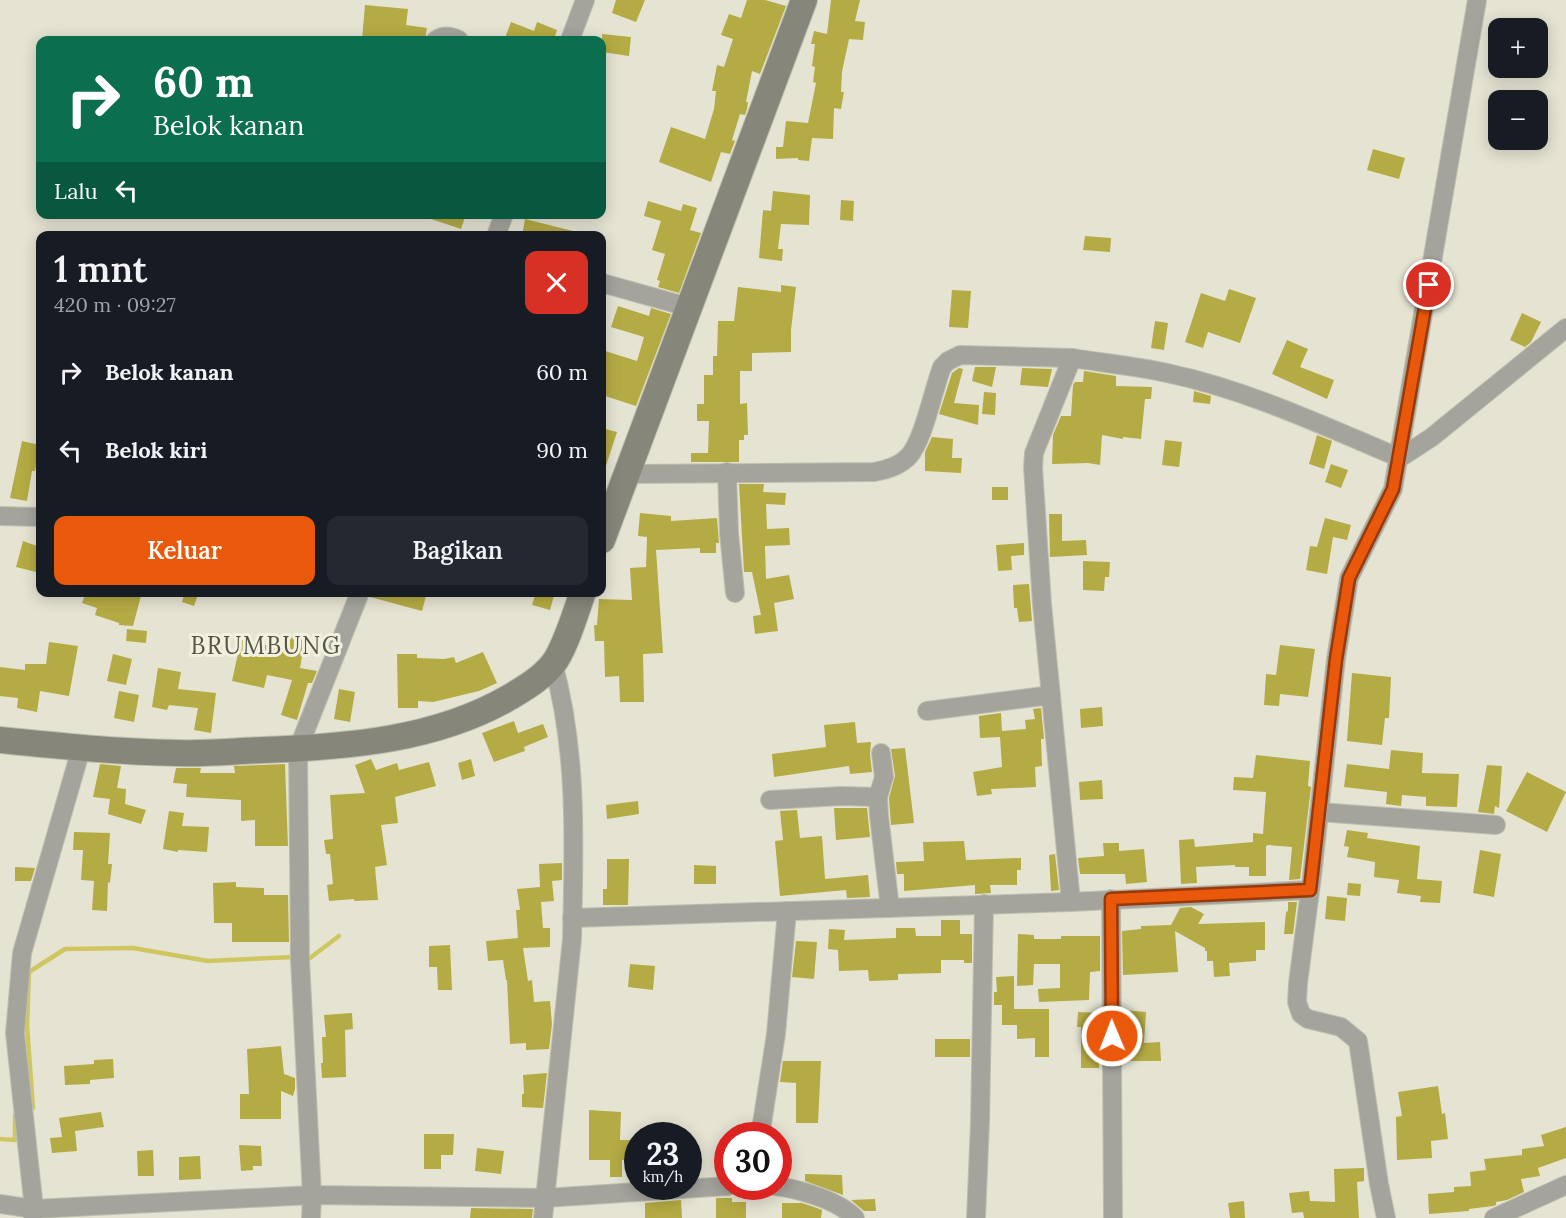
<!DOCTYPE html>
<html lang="id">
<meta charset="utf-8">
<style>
:root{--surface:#171b24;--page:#242831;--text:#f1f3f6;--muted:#9ea1a6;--accent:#ea580c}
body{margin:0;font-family:Lora,serif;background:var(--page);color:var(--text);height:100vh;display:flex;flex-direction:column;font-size:22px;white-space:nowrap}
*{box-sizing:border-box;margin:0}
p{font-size:20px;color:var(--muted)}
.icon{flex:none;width:33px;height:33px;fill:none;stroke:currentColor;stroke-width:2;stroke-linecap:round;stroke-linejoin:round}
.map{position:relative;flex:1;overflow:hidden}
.side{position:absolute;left:36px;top:231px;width:570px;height:366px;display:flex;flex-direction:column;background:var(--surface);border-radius:12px;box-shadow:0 3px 15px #0003}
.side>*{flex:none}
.top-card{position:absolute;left:36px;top:36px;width:570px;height:183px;border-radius:12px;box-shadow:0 3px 15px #0003;background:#0b6e4f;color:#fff;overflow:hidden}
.controls{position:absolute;left:1488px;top:18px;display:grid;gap:12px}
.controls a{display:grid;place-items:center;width:60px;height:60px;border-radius:12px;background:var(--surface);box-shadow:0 3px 15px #0003;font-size:30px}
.speed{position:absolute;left:624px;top:1122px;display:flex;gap:12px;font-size:30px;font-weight:700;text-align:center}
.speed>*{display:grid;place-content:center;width:78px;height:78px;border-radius:50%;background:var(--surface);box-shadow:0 3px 15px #0003;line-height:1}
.speed small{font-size:15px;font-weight:400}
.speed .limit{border:9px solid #d22;background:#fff;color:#111}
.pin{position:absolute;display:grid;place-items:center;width:51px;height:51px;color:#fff;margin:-26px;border:3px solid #fff;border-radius:50%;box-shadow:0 2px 6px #0007}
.me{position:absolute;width:66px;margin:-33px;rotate:359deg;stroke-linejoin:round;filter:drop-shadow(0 0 4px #0008)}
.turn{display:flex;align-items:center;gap:21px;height:126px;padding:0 18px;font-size:27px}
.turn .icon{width:78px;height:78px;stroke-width:2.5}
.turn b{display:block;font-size:42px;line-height:51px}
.then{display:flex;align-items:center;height:57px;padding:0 18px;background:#0003;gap:12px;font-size:22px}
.round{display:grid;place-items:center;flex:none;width:63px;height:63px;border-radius:12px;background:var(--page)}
.overview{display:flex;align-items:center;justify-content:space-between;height:102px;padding:0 18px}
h1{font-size:36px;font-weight:600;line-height:45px}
.button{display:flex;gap:12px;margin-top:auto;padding:12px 18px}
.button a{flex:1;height:69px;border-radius:12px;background:var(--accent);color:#fff;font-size:24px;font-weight:600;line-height:69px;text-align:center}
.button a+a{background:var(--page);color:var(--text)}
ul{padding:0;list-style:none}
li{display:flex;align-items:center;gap:18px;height:78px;padding:0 18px}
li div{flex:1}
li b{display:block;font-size:22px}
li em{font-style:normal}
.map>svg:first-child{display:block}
</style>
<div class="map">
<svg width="1566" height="1218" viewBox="0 0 1566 1218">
<rect width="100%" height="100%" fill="#e5e4d3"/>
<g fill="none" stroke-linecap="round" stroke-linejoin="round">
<!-- stream -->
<g stroke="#cfc660" stroke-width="4.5">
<path d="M303,957L310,958L339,936"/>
<path d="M29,1110L33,1108L27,1026L29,972L65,949L133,948L208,961L294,957"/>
<path d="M0,1139L15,1140V1115"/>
</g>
</g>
<!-- building -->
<g fill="#b5ab44">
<path d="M616,0H645L636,22L612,13Z"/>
<path d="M747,0H765L786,6L760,74L752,71L746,102H748L747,109L745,115L740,114L732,140L735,141L730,154L721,152L711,182L659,162L671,127L705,139L714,109L716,91H712L717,65L724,67L733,39L721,35L729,14L741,18Z"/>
<path d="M831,0H860L855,21L865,22L863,40L849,39L842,72L841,92H844L841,109L834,108L833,139L812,138L809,161L798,160V158L776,159V147H783L786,121L808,123L816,83L813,82L815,67L812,66L815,44H811L814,31L827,34Z"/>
<path d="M365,5L408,9L406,25L427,28L425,40L383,36L382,40H362Z"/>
<path d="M511,22L534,31L537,22L557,30L554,39L556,40H512L505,38Z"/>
<path d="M602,34L631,37L629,56L602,52Z"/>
<path d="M1373,149L1405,158L1399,179L1367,170Z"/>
<path d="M773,191L810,195L809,225L781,224L778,249H783L782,261L759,258L763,210L771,211Z"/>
<path d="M841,200L854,201L853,221L840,220Z"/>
<path d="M648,201L681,211L683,204L697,208L690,230L701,233L679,293L658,287L660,281L657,280L665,254L652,250L661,221L644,216Z"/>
<path d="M425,214H466L461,229L425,217Z"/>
<path d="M525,219L573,231L572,236H522Z"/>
<path d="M1085,236L1111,238L1110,252L1083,250Z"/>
<path d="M781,285L796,287L791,330V352L752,353V371H740V404L747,403L748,435H744V440H739V462H691V453H708L709,421H697V404H704V375H713V356H717L718,321H734L738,287L781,292Z"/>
<path d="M1229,289L1256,298L1240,343L1208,332L1203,348L1185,342L1201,293L1225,301Z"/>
<path d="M952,290L971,291L968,328L949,327Z"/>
<path d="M618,306L649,316L651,308L671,314L636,406L602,395V350L637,361L644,337L611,327Z"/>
<path d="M1522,313L1541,322L1531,342L1525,347L1510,340Z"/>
<path d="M1155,321L1168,323L1164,350L1151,348Z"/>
<path d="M1287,340L1308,349L1300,367L1334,380L1327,399L1272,374Z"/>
<path d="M975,367H996L992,387L972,381Z"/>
<path d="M959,368L963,369L954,403L979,405L978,425L939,414L952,373Z"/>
<path d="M1022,368L1052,369L1048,387L1020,385Z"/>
<path d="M1084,371L1116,376V386L1152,387L1151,399H1145L1141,439L1123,437V439L1102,435L1100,465L1088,463L1052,464L1053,435L1061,416H1071L1073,385L1075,382H1083Z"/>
<path d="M1194,391L1211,396L1210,404L1193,402Z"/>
<path d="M984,392L996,393L995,415L982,414Z"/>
<path d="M602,428L617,432L604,472H602Z"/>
<path d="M1317,435L1332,441L1324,469L1309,464Z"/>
<path d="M932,437L953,439L952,458H962L961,473L925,471V452Z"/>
<path d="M1165,440L1182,442L1179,467L1162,465Z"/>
<path d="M22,441L40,445L35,471H32L27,501L10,498Z"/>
<path d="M1331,464L1348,470L1341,488L1325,482Z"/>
<path d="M739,484H764L763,492L786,493L785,505L766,504L767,529L789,528L790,545L765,546L766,579L789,575L794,599L774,603L778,631L755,634L753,616L761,615L752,572H744Z"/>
<rect x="992" y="487" width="16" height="13"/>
<path d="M640,513L671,516V521L717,518L719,543H716V553H700V548L656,550L663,653L643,654L644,702H620L619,676L605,677L604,641H595L594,625H597L599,599L632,600L630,568L646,567L647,537L638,536Z"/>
<path d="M1049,514H1062V541L1086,540L1087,555L1050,557Z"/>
<path d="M1325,518L1351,525L1347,540L1333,537L1327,574L1306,570L1310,546L1317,547Z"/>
<path d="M23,541L40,547V573L16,567Z"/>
<path d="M1024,543V555L1011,556L1012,570L998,571L996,545Z"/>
<path d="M1083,561L1110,562L1109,577H1105L1104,591L1083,590Z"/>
<path d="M1029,584L1032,621L1019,622L1017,608H1014L1013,585Z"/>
<path d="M86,592H142L133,626L119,625V623L95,615L97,608L82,603Z"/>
<path d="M185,592H199L194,606L182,602Z"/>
<path d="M371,592H414L426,596L422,611L370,597Z"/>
<path d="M536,592H555L550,610L532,605Z"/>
<path d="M127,629L147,631L146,643L126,641Z"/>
<path d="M284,635L305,639L300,668L317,671L312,683H308L297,720L281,715L292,680L267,675L264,688L232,681L241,640L282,648Z"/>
<path d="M49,642L78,646L69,696L40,691L37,712L17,708L18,698L0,696V667L25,670V664H46Z"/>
<path d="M1280,645L1315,649L1308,697L1280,694L1279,706L1264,705L1266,674L1276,675Z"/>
<path d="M483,652L497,683L479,691L433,702L418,701V708H398L397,654H417V658L444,659L454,657L456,663Z"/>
<path d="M113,654L132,659L126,685L107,681Z"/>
<path d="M158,668L181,672L178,689L216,693L211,733L194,730L198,708L169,705L167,710L152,707Z"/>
<path d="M1352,673L1391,677L1389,718H1385L1382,745L1347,741Z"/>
<path d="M339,689L355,692L350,722L334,719Z"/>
<path d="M119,691L139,695L134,722L114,718Z"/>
<path d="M1102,707L1103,726L1081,728L1080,709Z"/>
<path d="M1041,708L1044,739H1041L1042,766L1035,767L1036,787L991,789L992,794L977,796L973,772L1002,767L1000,737L980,738L979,716L1001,713L1002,731L1026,729L1025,720L1035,719L1033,709Z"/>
<path d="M514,721L518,733L543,724L548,737L524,747L525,751L494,762L482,733Z"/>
<path d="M855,722L857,743L871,742L870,754L872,772L850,774L849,766L774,777L772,754L826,747L824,725Z"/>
<path d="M905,748L914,823L891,825L889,798L895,776L891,749Z"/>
<path d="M1391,750L1423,753L1422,773L1459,774L1457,807L1426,806V797L1402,795L1401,806L1386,804L1387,792L1344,787L1347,764L1389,769Z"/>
<path d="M1256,755L1310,761L1308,786L1311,787L1300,879L1289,880L1292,847L1268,845L1266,846V876H1249V867H1235V865L1196,867L1197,883L1181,884L1179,840L1194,839L1195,847L1253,842V833L1263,834L1266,792L1233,790L1234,777L1253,778Z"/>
<path d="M371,759L376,770L397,763L399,770L429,762L436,786L395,797L398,823L381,825L387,865L375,867L378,900L354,901V899L329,901L327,885L333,884L330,854H326L324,840L333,839L330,795L365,793L355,765Z"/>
<path d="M471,759L475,776L462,780L458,763Z"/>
<path d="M100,764L121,766L117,788L126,789L125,804L146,810L141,824L108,814L110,799L93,797Z"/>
<path d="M285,764L288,846H255V820L241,821V800L186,797L187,784L173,783L176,768H201L200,773H235L234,766Z"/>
<path d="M1487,765L1502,766L1499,808L1495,806L1494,814L1478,812Z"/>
<path d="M1527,772L1566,792L1547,832L1506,811Z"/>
<path d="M1102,780L1103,799L1080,800L1079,782Z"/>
<path d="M638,801L639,814L607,819L606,805Z"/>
<path d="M834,808H867L870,837L836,840Z"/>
<path d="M797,810L800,838L822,836L825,879L868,875L870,897L847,898L846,890L780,896L775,841L783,840L780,811Z"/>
<path d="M169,811L184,813L182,826L209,827L207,852L178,850V852L163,849Z"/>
<path d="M1347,830L1368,833L1367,838L1420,846L1417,879L1442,881L1440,903L1420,902L1421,896L1397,893L1399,880L1374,877L1375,862L1347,857L1349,847L1344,846Z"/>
<path d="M74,832L110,833L108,864H112L110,883L108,882L107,911L92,910L94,881L81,880L83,850H73Z"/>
<path d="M964,841L966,860L1021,858V870H1017V885H990L991,893L975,894V885L904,891V874H897L896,862L924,861L923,842Z"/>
<path d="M1103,843H1119V851L1144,849L1147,882L1126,884L1125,874H1080L1078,858L1104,856Z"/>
<path d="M1480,850L1501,854L1494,897L1473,893Z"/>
<path d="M1055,854L1059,890L1051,891L1049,855Z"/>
<path d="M607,859H629L628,905H603V889H607Z"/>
<path d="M562,863V880L552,881L554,901L541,902L543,928H550V947L523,948L528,981L532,980L534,1002L550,1001L552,1024L549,1049L526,1050V1043L510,1044L507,980H506L503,960L488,961L486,941L518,938L516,910H520L517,889L540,887L539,864Z"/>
<path d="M694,865L716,866V884H694Z"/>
<path d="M15,867L35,868L31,881H15Z"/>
<path d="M236,882V887L264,888V895H288L289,942H232V923H214L213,883Z"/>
<path d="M1348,883L1361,884L1360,896L1347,895Z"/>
<path d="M1327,896L1347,898L1345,921L1325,919Z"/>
<path d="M1288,902H1297L1293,934H1284L1286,912L1288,911Z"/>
<path d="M1191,907L1204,914L1198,924L1265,922V950H1256V961L1229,963L1230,976L1214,977L1213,961H1207V951H1205V948L1175,931L1178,972L1123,975L1122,931L1141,929V926L1171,925L1180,908Z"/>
<path d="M941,920H960V934H972V963H964V960H941V973L898,974V980L869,981L868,970L839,971L838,950L828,949L829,929L845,930L844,940L896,938V928H915L916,936H941Z"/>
<path d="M1018,934L1034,935V939H1061V936H1100V971L1090,972L1089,1000L1039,1002L1038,989L1060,988V964H1034L1033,985L1017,986Z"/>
<path d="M796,941L817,942L814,979L792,977Z"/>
<path d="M450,945L452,990H438L437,967H429V946Z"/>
<path d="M630,964L655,966L653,990L628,987Z"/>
<path d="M1014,976V1009H1049V1057H1035V1038L1017,1039V1025H1002V1005H994V992H997L996,977Z"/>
<path d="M1124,1010L1146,1012L1144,1043L1160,1042L1161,1061H1127V1030H1123Z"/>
<path d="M1078,1012L1100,1013L1101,1028H1099V1068H1081V1027H1077Z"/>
<path d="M352,1013L353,1029L345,1030L346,1077L322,1078L321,1063H323L322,1037H326L324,1015Z"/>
<rect x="935" y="1039" width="35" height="18"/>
<path d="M281,1046L284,1074L295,1078V1089L293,1096L281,1091V1119H240V1094H249L247,1049Z"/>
<path d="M113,1059L114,1078L90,1080V1084L65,1085L64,1066L94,1064V1060Z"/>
<path d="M783,1061H821L818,1123H796V1083L780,1082Z"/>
<path d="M547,1073L543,1108L522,1107V1094H524L523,1075Z"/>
<path d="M1438,1086L1442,1114L1445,1113L1448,1139L1431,1141L1432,1158L1397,1160L1396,1117L1402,1116L1398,1092Z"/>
<path d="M589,1110L621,1112L620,1140H637V1160H622V1177H610V1160H589Z"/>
<path d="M101,1112L104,1127L75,1131L77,1151L52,1153L50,1138L62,1137L59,1118Z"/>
<path d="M1566,1127V1158L1538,1168L1540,1176L1521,1179L1524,1192L1507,1200L1496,1202V1205L1493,1206L1469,1209V1211L1429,1214L1428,1194L1454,1192V1187L1471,1186L1470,1172L1486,1170L1484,1159L1522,1155V1149L1544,1146L1541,1135Z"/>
<path d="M424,1134H454L453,1155H441V1169H424Z"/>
<path d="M239,1145L261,1146L262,1166H253V1170L241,1171Z"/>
<path d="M477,1148L504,1151L501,1174L475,1171Z"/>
<path d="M153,1150L154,1176H138L137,1151Z"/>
<path d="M200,1156L201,1179L179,1180V1157Z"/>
<path d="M1364,1168V1181L1357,1182L1359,1218H1304L1303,1212L1292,1213L1289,1193L1309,1191L1310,1201L1335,1202L1334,1169Z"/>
<path d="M805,1174L842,1175L843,1195L805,1181Z"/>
<path d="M716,1198H732V1202H746V1218H716Z"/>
<path d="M875,1199L876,1211H864L851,1200Z"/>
<path d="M681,1200L682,1218H645V1203Z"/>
<path d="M1244,1201L1245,1218H1230L1228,1203Z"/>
<path d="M782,1203H802L814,1207L822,1210L821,1218H782Z"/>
<path d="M471,1208L533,1209L532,1218H470Z"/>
</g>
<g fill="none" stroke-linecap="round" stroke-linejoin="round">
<!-- street casing -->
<g stroke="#bfbfb0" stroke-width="20">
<g id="street">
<path d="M436,40C443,35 451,36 459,40"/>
<path d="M570,40L585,0"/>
<path d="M496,236L504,214"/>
<path d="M602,283L688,307"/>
<path d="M727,472L729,533L735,593"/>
<path d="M626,474L874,472C886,470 900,466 909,456C924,439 933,390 942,367L948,361L960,355L1072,358"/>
<path d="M0,516L40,517"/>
<path d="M927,711L1051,695"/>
<path d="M881,753L884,777L878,797L879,816L890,908"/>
<path d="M770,800L841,796L878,797"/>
<path d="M1319,812L1496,825"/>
<path d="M1111,899L1113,1218"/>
<path d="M1071,902L1042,604L1033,467L1034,453L1072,358C1103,363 1136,366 1167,373C1248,390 1324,426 1400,458L1432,437L1566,328"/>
<path d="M572,918L1071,902L1310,890"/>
<path d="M760,1136L776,1034L787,911"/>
<path d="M775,1186C799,1189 838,1200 855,1218"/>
<path d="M0,1204L34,1209L312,1195L545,1198L728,1186"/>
<path d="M33,1218L34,1209L15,1033L22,953L81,749"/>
<path d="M311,1218L312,1195L300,960L298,749L360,592"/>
<path d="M543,1218L572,939C574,846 578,753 553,663"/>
<path d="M976,1218L980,1122L984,904"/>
<path d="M1386,1218L1379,1184L1358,1041L1341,1027L1308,1019L1301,1014L1297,1002L1298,983L1312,876L1336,659L1349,578L1393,489L1477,0"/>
<path d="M1494,1218L1566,1185"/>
</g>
</g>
<!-- secondary casing -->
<g stroke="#bfbfb0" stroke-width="28">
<g id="secondary">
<path d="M602,540L804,0"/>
<path d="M0,740C59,746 118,752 177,753C206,754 235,751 263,750C347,747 436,740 510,697C525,688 542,678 553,664C565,649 576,611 583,592"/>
</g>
</g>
<!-- street -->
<use href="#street" stroke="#a4a49d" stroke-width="18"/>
<!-- secondary -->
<use href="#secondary" stroke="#86867b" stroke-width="26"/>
</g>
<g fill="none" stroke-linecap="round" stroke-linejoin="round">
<!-- route casing -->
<g stroke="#983908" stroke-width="15">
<path id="route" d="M1112,1036L1111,899L1310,890L1336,659L1349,578L1393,489L1429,285"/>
</g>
<!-- route -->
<use href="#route" stroke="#ea580c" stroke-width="10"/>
</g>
<g text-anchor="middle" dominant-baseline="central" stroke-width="6" stroke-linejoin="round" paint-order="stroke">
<!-- quarter labels -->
<g font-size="24" letter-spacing="1.5" fill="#555446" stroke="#f2f1e0">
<text x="266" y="645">BRUMBUNG</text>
</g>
</g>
</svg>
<div class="controls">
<a>+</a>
<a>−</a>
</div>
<div class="speed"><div>23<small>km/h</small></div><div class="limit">30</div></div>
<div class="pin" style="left:1429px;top:285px;background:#d93025"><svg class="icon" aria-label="arrive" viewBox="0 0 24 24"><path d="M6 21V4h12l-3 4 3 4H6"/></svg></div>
<svg class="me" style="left:1112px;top:1036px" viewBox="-20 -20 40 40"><circle r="17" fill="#ea580c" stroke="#fff" stroke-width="3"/><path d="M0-11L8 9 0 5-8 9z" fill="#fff"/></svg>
<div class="top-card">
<div class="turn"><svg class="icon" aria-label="right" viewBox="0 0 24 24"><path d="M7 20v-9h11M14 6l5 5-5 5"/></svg><div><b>60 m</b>Belok kanan</div></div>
<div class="then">Lalu<svg class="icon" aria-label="left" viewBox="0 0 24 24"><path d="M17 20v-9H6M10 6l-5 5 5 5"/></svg></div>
</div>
<section class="side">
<div class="overview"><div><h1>1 mnt</h1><p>420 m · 09:27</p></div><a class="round" style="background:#d93025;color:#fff"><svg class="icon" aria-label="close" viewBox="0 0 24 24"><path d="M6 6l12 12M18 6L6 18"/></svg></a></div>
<ul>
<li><svg class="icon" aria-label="right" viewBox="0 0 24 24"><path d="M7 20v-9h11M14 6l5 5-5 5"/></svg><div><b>Belok kanan</b></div><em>60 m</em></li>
<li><svg class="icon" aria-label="left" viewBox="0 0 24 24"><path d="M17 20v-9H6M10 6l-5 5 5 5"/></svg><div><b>Belok kiri</b></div><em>90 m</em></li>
</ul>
<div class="button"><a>Keluar</a><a>Bagikan</a></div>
</section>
</div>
